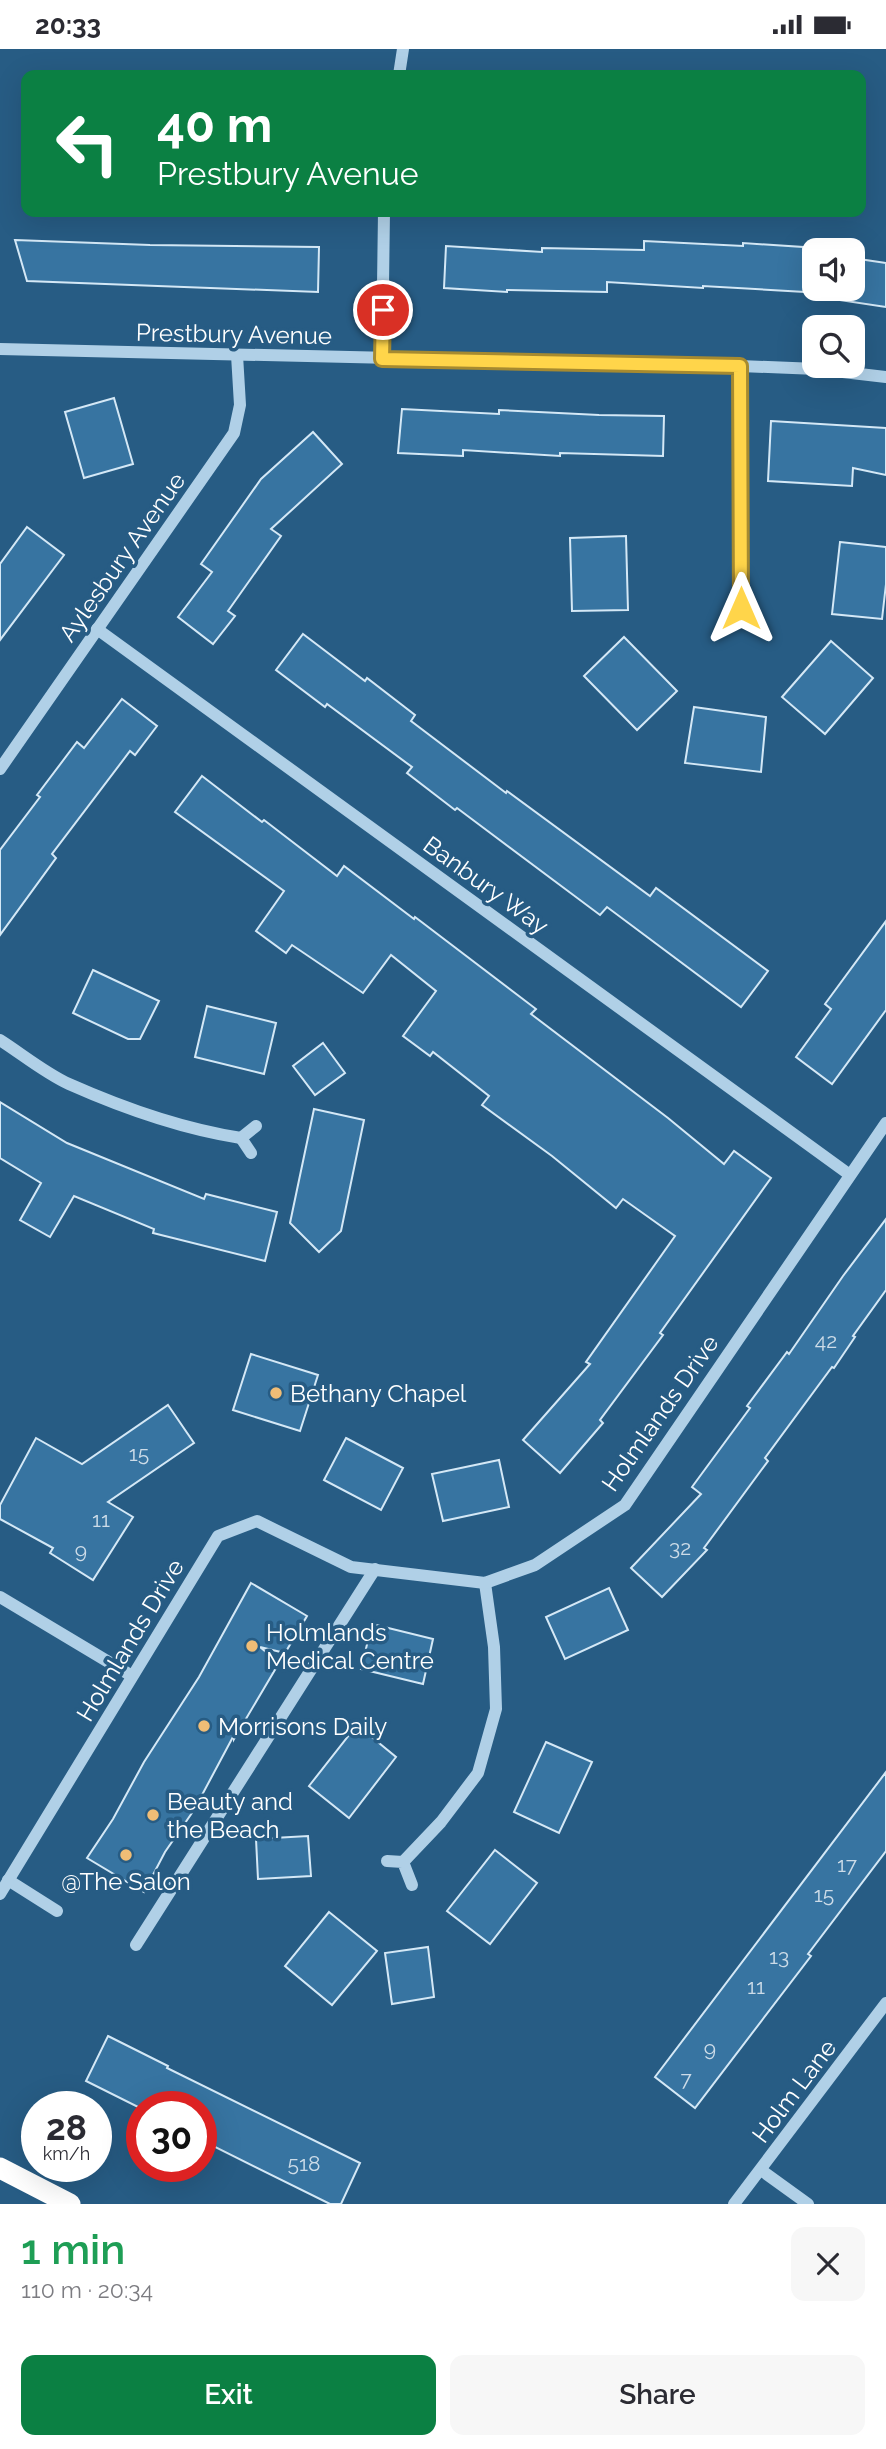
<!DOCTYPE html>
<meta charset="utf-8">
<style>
:root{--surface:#fff;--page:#f7f7f7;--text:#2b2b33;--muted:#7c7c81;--accent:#0b8043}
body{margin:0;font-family:Raleway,sans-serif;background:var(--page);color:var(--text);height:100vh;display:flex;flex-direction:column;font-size:26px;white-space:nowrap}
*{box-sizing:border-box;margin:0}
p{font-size:23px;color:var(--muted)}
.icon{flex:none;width:38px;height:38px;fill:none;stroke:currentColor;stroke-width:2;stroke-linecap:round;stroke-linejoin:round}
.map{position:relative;height:2155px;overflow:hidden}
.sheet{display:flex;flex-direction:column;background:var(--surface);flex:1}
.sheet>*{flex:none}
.hud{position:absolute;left:21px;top:21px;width:845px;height:147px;border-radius:14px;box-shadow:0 7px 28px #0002;background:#0b8043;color:#fff;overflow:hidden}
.controls{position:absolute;left:802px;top:189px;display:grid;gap:14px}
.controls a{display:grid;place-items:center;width:63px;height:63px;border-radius:14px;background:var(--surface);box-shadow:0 7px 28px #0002;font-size:35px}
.speed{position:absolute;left:21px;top:2042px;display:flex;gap:14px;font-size:35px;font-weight:700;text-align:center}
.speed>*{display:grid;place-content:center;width:91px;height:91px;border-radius:50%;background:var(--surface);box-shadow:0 7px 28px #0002;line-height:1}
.speed small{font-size:18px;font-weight:400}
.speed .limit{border:10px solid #d22;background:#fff;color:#111}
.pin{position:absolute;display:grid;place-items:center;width:60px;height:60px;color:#fff;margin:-30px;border:4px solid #fff;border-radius:50%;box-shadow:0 2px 7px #0007}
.me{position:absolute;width:77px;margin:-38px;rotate:0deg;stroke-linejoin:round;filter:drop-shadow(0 0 5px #0008)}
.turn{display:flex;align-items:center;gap:24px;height:147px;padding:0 21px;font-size:32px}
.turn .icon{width:91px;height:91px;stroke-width:2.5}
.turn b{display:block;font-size:49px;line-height:60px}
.round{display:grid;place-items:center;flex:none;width:74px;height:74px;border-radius:14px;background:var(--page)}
.summary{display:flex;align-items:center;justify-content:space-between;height:119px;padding:0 21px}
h1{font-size:42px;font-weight:600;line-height:52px;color:#1e9e55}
.primary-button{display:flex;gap:14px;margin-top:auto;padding:14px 21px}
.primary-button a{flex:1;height:80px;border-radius:14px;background:var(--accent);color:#fff;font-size:28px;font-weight:600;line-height:80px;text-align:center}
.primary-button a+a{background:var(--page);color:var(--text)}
.status{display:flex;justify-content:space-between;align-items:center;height:49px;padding:0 35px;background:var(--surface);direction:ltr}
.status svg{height:19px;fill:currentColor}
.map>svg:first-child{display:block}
</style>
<div class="status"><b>20:33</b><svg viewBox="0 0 49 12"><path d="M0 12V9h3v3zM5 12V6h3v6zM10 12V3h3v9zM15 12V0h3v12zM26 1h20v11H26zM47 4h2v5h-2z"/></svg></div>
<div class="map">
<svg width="886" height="2155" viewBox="0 0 886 2155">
<rect width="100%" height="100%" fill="#275c84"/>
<!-- building -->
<g fill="#3774a1" stroke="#d4e8f6" stroke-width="2">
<path d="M15,191L150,196L319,198L318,243L27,232Z"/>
<path d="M644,192L743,197V194L803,198V201L814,203V240H852V209L886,214V258L839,251V245L703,237V239L607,233V243L507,241V243L444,239L446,197L542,203V199L644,201Z"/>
<path d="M114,349L133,415L84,429L65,363Z"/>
<path d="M402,360L499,365V361L599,366L664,367L663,407L560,404V407L463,401V407L398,404Z"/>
<path d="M771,372L886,379V426L853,419L852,437L768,432Z"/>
<path d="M313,383L342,415L271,480L281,487L228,562L235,567L213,595L178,568L212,523L201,515L261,430Z"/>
<path d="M27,478L64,506L0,591V515Z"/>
<path d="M626,487L628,561L572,562L570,489Z"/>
<path d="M840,493L886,498V535L882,570L832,565Z"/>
<path d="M303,585L365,632L367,629L415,666L411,672L506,744L507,742L650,847L656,839L768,922L741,958L607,858L600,866L457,759L455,761L407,724L412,718L327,655L325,658L276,621Z"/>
<path d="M624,588L677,642L637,681L584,627Z"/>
<path d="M831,592L873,629L825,685L782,648Z"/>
<path d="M122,650L157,677L135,706L130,702L52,805L56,809L0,886V801L40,748L37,746L77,693L84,699Z"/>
<path d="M694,658L766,668L761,723L685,714Z"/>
<path d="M202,727L262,773L264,771L337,827L344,817L414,870L415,868L536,960L531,965L668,1069L724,1115L734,1102L771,1129L660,1284L663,1286L600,1371L603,1374L560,1424L523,1391L590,1315L586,1313L675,1187L623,1150L616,1159L552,1107L482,1056L489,1047L433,1003L430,1007L403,987L436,942L391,906L363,944L292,896L286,904L256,882L284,842L175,763Z"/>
<path d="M886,872V961L832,1035L796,1008L831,960L825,955Z"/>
<path d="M93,921L159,952L140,990H128L73,964Z"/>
<path d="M207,957L276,974L264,1025L195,1008Z"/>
<path d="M323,994L345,1024L315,1046L293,1017Z"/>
<path d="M0,1053L67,1094L204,1150L206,1145L277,1163L265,1212L153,1184L154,1180L74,1147L50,1188L20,1171L41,1134L0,1109Z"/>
<path d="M314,1060L364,1071L341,1182L319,1203L290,1174Z"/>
<path d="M886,1170V1241L853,1287L855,1288L834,1319L832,1318L765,1409L768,1412L704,1499L707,1501L662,1548L631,1519L701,1445L692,1438L750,1359L747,1357L787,1303L789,1305L843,1227Z"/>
<path d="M251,1305L318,1326L300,1382L233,1361Z"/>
<path d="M168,1356L194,1394L108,1453L133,1468L93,1531L50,1504L53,1499L0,1470V1456L36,1389L82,1415Z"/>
<path d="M346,1389L403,1419L381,1461L324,1431Z"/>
<path d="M499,1411L509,1458L443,1472L432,1425Z"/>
<path d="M251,1534L307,1567L285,1604L260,1598L279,1614L234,1690V1686L194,1761L165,1803L144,1843L87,1809L113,1770L144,1713L199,1628Z"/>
<path d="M609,1539L628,1581L565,1610L546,1568Z"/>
<path d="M372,1575L433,1590L423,1635L361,1620Z"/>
<path d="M357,1676L396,1708L349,1769L309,1737Z"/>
<path d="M546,1693L592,1713L559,1784L514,1763Z"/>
<path d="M886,1723V1802L808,1905L811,1907L695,2059L655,2028Z"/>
<path d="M308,1787L311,1827L258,1830L256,1790Z"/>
<path d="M495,1801L537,1834L490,1895L447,1862Z"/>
<path d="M329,1863L377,1902L332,1956L285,1917Z"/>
<path d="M428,1898L434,1948L392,1955L385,1904Z"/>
<path d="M108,1987L168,2017L167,2019L360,2114L341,2155H330L201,2091V2058H138L86,2032Z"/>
</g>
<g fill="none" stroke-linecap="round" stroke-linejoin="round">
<!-- minor -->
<g stroke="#b0d0e7" stroke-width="12">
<path d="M399,26L403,0"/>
<path d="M0,300L740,317L817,320L886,328"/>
<path d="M382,310L384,163"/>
<path d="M740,317L741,559"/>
<path d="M97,580L850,1126"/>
<path d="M0,720L234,384L240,356L237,306"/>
<path d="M0,991C22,1005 45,1024 69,1035C123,1059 183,1080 241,1089L256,1077"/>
<path d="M241,1089L251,1104"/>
<path d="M0,1548L132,1627"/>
<path d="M387,1812L403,1813L412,1836"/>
<path d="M403,1813L441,1773L478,1724L496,1660L494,1598L485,1534"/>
<path d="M8,1831L57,1862"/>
<path d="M0,1845L218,1487L257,1472L351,1518L485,1534L535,1516L625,1456L886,1074"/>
<path d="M136,1896L375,1520"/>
<path d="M761,2121L808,2155"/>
<path d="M734,2155L886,1954"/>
</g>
<!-- highway -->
<path stroke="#fff" stroke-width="21" d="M0,2119L70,2155"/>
</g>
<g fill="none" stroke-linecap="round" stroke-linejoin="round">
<!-- route casing -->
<g stroke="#a68a30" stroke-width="18">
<path id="route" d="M383,261L382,310L740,317L741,559"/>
</g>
<!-- route -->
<use href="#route" stroke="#ffd54a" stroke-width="12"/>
</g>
<!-- markers -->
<g fill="#f0bd76" stroke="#275c84" stroke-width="2.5">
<circle cx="276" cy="1344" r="7"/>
<circle cx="252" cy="1597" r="7"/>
<circle cx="204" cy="1677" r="7"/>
<circle cx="153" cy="1766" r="7"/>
<circle cx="126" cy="1806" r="7"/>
</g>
<g text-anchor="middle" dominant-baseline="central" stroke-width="7" stroke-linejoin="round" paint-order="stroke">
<!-- number labels -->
<g font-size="21" fill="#cddce8">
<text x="826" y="1291">42</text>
<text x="139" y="1404">15</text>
<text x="101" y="1470">11</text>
<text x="680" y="1498">32</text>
<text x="81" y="1501">9</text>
<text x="847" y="1815">17</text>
<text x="824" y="1845">15</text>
<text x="779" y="1907">13</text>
<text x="756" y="1937">11</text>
<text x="710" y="1999">9</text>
<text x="686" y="2029">7</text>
<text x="304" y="2114">518</text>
</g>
<!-- street labels -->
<g font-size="24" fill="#fff" stroke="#275c84">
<text transform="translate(234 285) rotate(1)">Prestbury Avenue</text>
<text transform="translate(122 508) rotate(-55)">Aylesbury Avenue</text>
<text transform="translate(486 836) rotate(36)">Banbury Way</text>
<text transform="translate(660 1364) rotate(-55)">Holmlands Drive</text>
<text transform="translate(130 1591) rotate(-59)">Holmlands Drive</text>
<text transform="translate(794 2042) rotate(-53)">Holm Lane</text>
</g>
<!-- poi labels -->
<g font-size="24" fill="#fff" stroke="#275c84" text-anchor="start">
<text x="290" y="1344">Bethany Chapel</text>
<text x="266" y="1583">Holmlands<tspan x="266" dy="28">Medical Centre</tspan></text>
<text x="218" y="1677">Morrisons Daily</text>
<text x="167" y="1752">Beauty and<tspan x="167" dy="28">the Beach</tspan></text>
<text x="126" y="1832" text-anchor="middle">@The Salon</text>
</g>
</g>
</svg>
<div class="controls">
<a><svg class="icon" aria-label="sound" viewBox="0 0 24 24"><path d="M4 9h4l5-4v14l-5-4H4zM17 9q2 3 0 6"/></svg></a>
<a><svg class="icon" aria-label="search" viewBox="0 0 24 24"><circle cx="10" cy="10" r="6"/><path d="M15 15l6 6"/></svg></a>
</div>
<div class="speed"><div>28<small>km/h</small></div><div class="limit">30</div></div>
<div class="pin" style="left:383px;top:261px;background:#d93025"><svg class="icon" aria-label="arrive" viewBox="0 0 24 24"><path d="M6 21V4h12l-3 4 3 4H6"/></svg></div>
<svg class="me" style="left:741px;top:559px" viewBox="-20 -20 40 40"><path d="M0-17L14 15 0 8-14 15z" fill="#ffd54a" stroke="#fff" stroke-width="4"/></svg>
<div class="hud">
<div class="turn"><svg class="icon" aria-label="left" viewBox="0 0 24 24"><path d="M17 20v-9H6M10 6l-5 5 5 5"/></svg><div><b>40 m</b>Prestbury Avenue</div></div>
</div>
</div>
<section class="sheet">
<div class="summary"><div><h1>1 min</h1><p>110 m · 20:34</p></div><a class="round"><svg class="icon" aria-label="close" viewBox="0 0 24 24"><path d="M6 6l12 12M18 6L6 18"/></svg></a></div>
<div class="primary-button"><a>Exit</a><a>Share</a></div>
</section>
